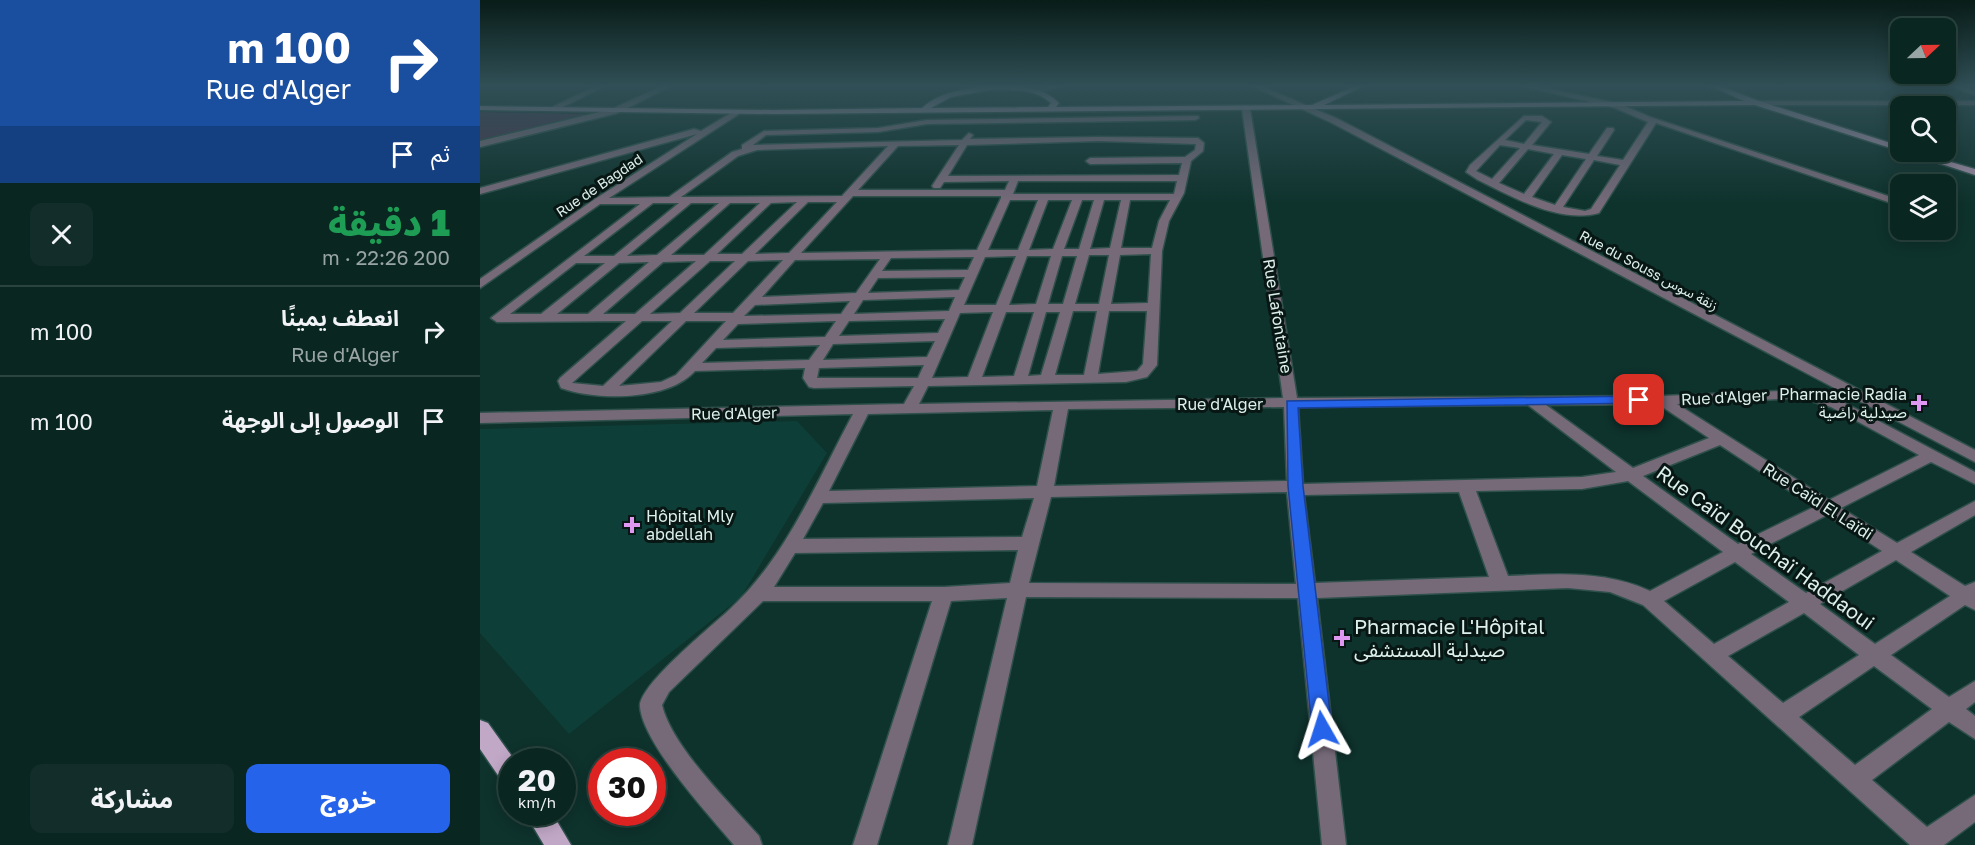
<!DOCTYPE html>
<html lang="ar">
<meta charset="utf-8">
<style>
:root{--surface:#0a2621;--page:#132e2a;--text:#f1f3f6;--muted:#99a5a5;--line:#2a433f;--accent:#2563eb}
body{margin:0;font-family:"Golos Text","Noto Sans Arabic",sans-serif;background:var(--page);color:var(--text);direction:rtl;height:100vh;display:flex;flex-direction:column;font-size:22px;white-space:nowrap}
*{box-sizing:border-box;margin:0}
p{font-size:20px;color:var(--muted)}
.icon{flex:none;width:33px;height:33px;fill:none;stroke:currentColor;stroke-width:2;stroke-linecap:round;stroke-linejoin:round}
.map{position:relative;flex:1;overflow:hidden;direction:ltr}
.panel{display:flex;flex-direction:column;background:var(--surface);width:480px}
.panel>*{flex:none}
.hud{background:#1a4fa0;color:#fff;overflow:hidden}
.needle{width:39px;rotate:68deg}
.buttons{position:absolute;left:1410px;top:18px;display:grid;gap:12px}
.buttons a{display:grid;place-items:center;width:66px;height:66px;border-radius:12px;background:var(--surface);box-shadow:0 3px 15px #0003,0 0 0 2px var(--line);font-size:30px}
.speed{position:absolute;left:18px;top:748px;display:flex;gap:12px;font-size:30px;font-weight:700;text-align:center}
.speed>*{display:grid;place-content:center;width:78px;height:78px;border-radius:50%;background:var(--surface);box-shadow:0 3px 15px #0003,0 0 0 2px var(--line);line-height:1}
.speed small{font-size:15px;font-weight:400}
.speed .limit{border:9px solid #d22;background:#fff;color:#111}
.pin{position:absolute;display:grid;place-items:center;width:51px;height:51px;color:#fff;margin:-26px;border-radius:12px;box-shadow:0 3px 9px #0006}
.me{position:absolute;width:66px;margin:-33px;rotate:354deg;stroke-linejoin:round;filter:drop-shadow(0 0 4px #0008)}
.turn{display:flex;align-items:center;gap:21px;height:126px;padding:0 30px;font-size:27px}
.turn .icon{width:78px;height:78px;stroke-width:2.5}
.turn b{display:block;font-size:42px;line-height:51px}
.then{display:flex;align-items:center;height:57px;padding:0 30px;background:#0003;gap:12px;font-size:22px}
.round{display:grid;place-items:center;flex:none;width:63px;height:63px;border-radius:12px;background:var(--page)}
.head{display:flex;align-items:center;justify-content:space-between;height:102px;padding:0 30px}
h1{font-size:36px;font-weight:800;line-height:45px;color:#1e9e55}
.button{display:flex;gap:12px;margin-top:auto;padding:12px 30px}
.button a{flex:1;height:69px;border-radius:12px;background:var(--accent);color:#fff;font-size:24px;font-weight:800;line-height:69px;text-align:center}
.button a+a{background:var(--page);color:var(--text)}
ul{padding:0;list-style:none}
li{display:flex;align-items:center;gap:18px;height:90px;padding:0 30px;border-top:2px solid var(--line)}
li div{flex:1}
li b{display:block;font-size:22px}
li em{font-style:normal}
main{display:flex;flex:1;min-height:0}
.map>svg:first-child{display:block}
</style>
<main>
<div class="map">
<svg width="1495" height="845" viewBox="0 0 1495 845">
<rect width="100%" height="100%" fill="#0e322c"/>
<!-- built -->
<path fill="#0d3f38" d="M317,421L347,453L261,597L89,734L0,633V429Z"/>
<!-- green -->
<path fill="#49354f" d="M0,112L112,114L0,142Z"/>
<g fill="none" stroke-linecap="round" stroke-linejoin="round">
<!-- street casing -->
<g stroke="#2f504b" stroke-width="3">
<g id="street">
<path d="M116,86H125L75,111L68,109Z"/>
<path d="M182,86H191L138,113L0,147V141L132,109Z"/>
<path d="M569,86H582L557,93L553,91Z"/>
<path d="M772,86H781L858,119L1495,450V462L852,123Z"/>
<path d="M1042,86H1056L1140,104L1170,117L1420,200V206L1176,123L1119,213C1079,224 1033,197 998,180L986,172L990,165L1044,116H1062L1071,122L1052,145L1109,154L1127,128H1133L1134,130L1117,156L1143,160L1168,122L1135,108ZM1046,120L1062,122L1044,144L1025,140ZM1020,145L1040,148L1012,179L996,171ZM1048,149L1074,154L1044,194L1019,183ZM1082,155L1106,159L1075,205L1052,197ZM1114,160L1140,165L1111,209L1105,211L1083,207Z"/>
<path d="M1471,86H1482L1495,91V95Z"/>
<path d="M1276,101H1495V105H1273Z"/>
<path d="M766,107L770,109L817,398L1181,396L1322,390L1361,401L1495,472V484L1451,462L1361,508L1417,543L1495,501V515L1431,552L1485,586L1495,582V610L1485,605L1411,655L1469,697L1495,681V702L1486,709L1495,716V739L1469,722L1392,780L1447,827L1495,795V822L1464,845H1430L1163,605L1130,592L1088,588L837,598L866,845H842L818,598L546,597L492,845H468L527,598L471,601L397,845H373L452,601H283L189,692L182,705C192,747 250,803 279,836L282,845H254C230,816 162,743 160,706C160,684 231,627 249,610C306,558 337,481 373,414L0,423V413L424,404L434,386L334,388L329,387L323,378L325,368L215,371C188,401 117,401 81,388L78,381L80,378L146,321L17,322L11,318L160,204H120L0,288V279L115,199L217,134L0,194V188L214,129L221,131L256,110L259,114L129,198L189,197L252,152L262,149V145L284,131L398,128L447,120L718,116L719,118L715,120L447,124L398,132L286,135L273,145L482,140L489,133L493,135L490,139L619,137L718,138L724,143L723,151L711,161L704,193L689,221L682,251L677,365L667,377L646,382L448,386L439,404L803,398L762,109ZM619,141L716,144L715,150L705,157L610,158L606,161L610,164L702,163L699,175L468,176L487,145ZM479,145L452,186L454,188H460L464,182L529,181L525,190H378L418,146ZM408,146L362,196L201,197L258,156L277,150ZM538,181H697L694,194H533ZM373,196H521V198L497,250L321,253ZM530,200H558L538,250H508ZM568,200H592L573,249L549,250ZM602,200H614L599,249H584ZM624,200H641L630,248L610,249ZM650,200H690L679,221L672,248H641ZM317,202L262,254H237L291,203ZM328,202H357L309,253L275,254ZM173,203H199L134,256H104ZM211,203H239L177,255L147,256ZM250,203H280L224,255H191ZM671,254L668,303L631,304L640,255ZM609,255H629L619,304H595ZM536,256L516,305H484L505,257ZM547,256H571L556,304L529,305ZM582,256H597L583,304H568ZM494,257L488,270L402,271L411,258ZM400,259L376,293L282,297L315,260ZM303,260L253,313H214L268,261ZM216,261L155,314H123L183,262ZM230,261H255L200,313L170,314ZM169,262L108,314H77L139,263ZM96,263H125L61,314H30ZM485,277L479,290L388,293L398,278ZM475,297L469,311L374,314L383,300ZM370,301L361,314L264,316L275,305ZM593,311H617L604,375H575ZM629,311H667L663,364L657,371L618,374ZM513,312L488,377L452,378L480,313ZM526,312H554L534,376L502,377ZM566,312H580L561,375L548,376ZM465,319L458,333L359,336L369,321ZM162,321H192L123,386L92,383ZM206,321H246L196,375L181,382L139,386ZM356,321L345,337L243,340L258,324ZM455,341L447,357L343,360L353,344ZM340,345L329,360L222,363L236,348ZM444,365L438,378H337L339,368ZM1321,398L1351,407L1439,455L1349,500L1197,404ZM1178,404L1229,438L1153,468L1066,405ZM1048,405L1136,472L1102,477L823,484L818,407ZM804,407L807,481L574,486L588,409ZM573,410L557,486L349,491L388,414ZM1240,445L1334,507L1258,544L1163,476ZM1148,481L1243,552L1170,591C1124,570 1076,574 1028,576L996,491L1102,489ZM807,492L816,584L549,583L571,497ZM979,492L1009,577L835,583L824,495ZM554,498L542,537L323,539L343,503ZM1347,515L1402,551L1326,593L1271,554ZM538,550L530,583L464,587H294L315,553ZM1416,560L1470,596L1395,644L1340,604ZM1255,562L1309,602L1234,644L1184,601ZM1324,613L1379,655L1303,703L1248,656ZM1394,666L1452,709L1375,765L1319,717Z"/>
</g>
</g>
<!-- secondary casing -->
<g stroke="#2f504b" stroke-width="3">
<g id="secondary">
<path d="M506,86C531,86 560,83 579,103L576,107L832,105L875,86H884L844,105L1264,101L1230,86H1240L1279,101L1420,146V151L1275,105L293,114L0,110V106L293,110L442,108C460,92 483,89 506,86ZM510,90C531,90 554,88 571,103L568,107L451,108L471,97Z"/>
<path d="M1425,152H1436L1495,169V175Z"/>
</g>
</g>
<!-- primary casing -->
<g stroke="#2f504b" stroke-width="3">
<g id="primary">
<path d="M0,720L8,723L36,762H32V787L24,784L0,749Z"/>
<path d="M45,813H72L91,845H64Z"/>
</g>
</g>
<!-- street -->
<use href="#street" fill="#766a79" fill-rule="evenodd"/>
<!-- secondary -->
<use href="#secondary" fill="#a08da5" fill-rule="evenodd"/>
<!-- primary -->
<use href="#primary" fill="#c1a8c7" fill-rule="evenodd"/>
</g>
<!-- sky -->
<linearGradient id="sky" x2="0" y2="1"><stop stop-color="#081c18"/><stop offset="0.42" stop-color="#304f56"/><stop offset="1" stop-color="#304f56" stop-opacity="0"/></linearGradient>
<rect width="1495" height="204" fill="url(#sky)"/>
<!-- route -->
<path fill="#2563eb" stroke="#184099" stroke-width="1.5" d="M1159,396L1164,397V403L818,408L823,486L852,729L849,736L842,739L835,736L832,729L808,486L807,401Z"/>
<!-- markers -->
<g fill="#df98f1" stroke="#081714" stroke-width="2">
<path d="M1436 394h6v6h6v6h-6v6h-6v-6h-6v-6h6z"/>
<path d="M149 516h6v6h6v6h-6v6h-6v-6h-6v-6h6z"/>
<path d="M859 629h6v6h6v6h-6v6h-6v-6h-6v-6h6z"/>
</g>
<g text-anchor="middle" dominant-baseline="central" stroke-width="6" stroke-linejoin="round" paint-order="stroke">
<!-- far-street labels -->
<g font-size="14" fill="#ddf0ec" stroke="#081714">
<text transform="translate(119 185) rotate(-34)">Rue de Bagdad</text>
<text transform="translate(1169 270) rotate(28)">Rue du Souss زنقة سوس</text>
</g>
<!-- street labels -->
<g font-size="16" fill="#ddf0ec" stroke="#081714">
<text transform="translate(798 316) rotate(81)">Rue Lafontaine</text>
<text transform="translate(1244 397) rotate(-3)">Rue d'Alger</text>
<text x="740" y="404">Rue d'Alger</text>
<text transform="translate(254 413) rotate(-1)">Rue d'Alger</text>
<text transform="translate(1338 501) rotate(33)">Rue Caïd El Laïdi</text>
</g>
<!-- poi labels -->
<g font-size="16" fill="#ddf0ec" stroke="#081714" text-anchor="end">
<text x="1427" y="394">Pharmacie Radia<tspan x="1427" dy="18">صيدلية راضية</tspan></text>
<text x="166" y="516" text-anchor="start">Hôpital Mly<tspan x="166" dy="18">abdellah</tspan></text>
</g>
<!-- near-street labels -->
<g font-size="20" fill="#ddf0ec" stroke="#081714">
<text transform="translate(1286 547) rotate(36)">Rue Caïd Bouchaï Haddaoui</text>
</g>
<!-- near-poi labels -->
<g font-size="20" fill="#ddf0ec" stroke="#081714" text-anchor="start">
<text x="874" y="626">Pharmacie L'Hôpital<tspan x="874" dy="23">صيدلية المستشفى</tspan></text>
</g>
</g>
</svg>
<div class="buttons">
<a><svg class="needle" viewBox="-14 -14 28 28"><path d="M0-13l5 13h-10z" fill="#e53935"/><path d="M0 13l5-13h-10z" fill="#99a5a5"/></svg></a>
<a><svg class="icon" aria-label="search" viewBox="0 0 24 24"><circle cx="10" cy="10" r="6"/><path d="M15 15l6 6"/></svg></a>
<a><svg class="icon" aria-label="layers" viewBox="0 0 24 24"><path d="M12 4l9 5-9 5-9-5zM3 14l9 5 9-5"/></svg></a>
</div>
<div class="speed"><div>20<small>km/h</small></div><div class="limit">30</div></div>
<div class="pin" style="left:1159px;top:400px;background:#d93025"><svg class="icon" aria-label="arrive" viewBox="0 0 24 24"><path d="M6 21V4h12l-3 4 3 4H6"/></svg></div>
<svg class="me" style="left:842px;top:729px" viewBox="-20 -20 40 40"><path d="M0-17L14 15 0 8-14 15z" fill="#2563eb" stroke="#fff" stroke-width="4"/></svg>
</div>
<section class="panel">
<div class="hud">
<div class="turn"><svg class="icon" aria-label="right" viewBox="0 0 24 24"><path d="M7 20v-9h11M14 6l5 5-5 5"/></svg><div><b>100 m</b>Rue d'Alger</div></div>
<div class="then">ثم<svg class="icon" aria-label="arrive" viewBox="0 0 24 24"><path d="M6 21V4h12l-3 4 3 4H6"/></svg></div>
</div>
<div class="head"><div><h1>1 دقيقة</h1><p>200 m · 22:26</p></div><a class="round"><svg class="icon" aria-label="close" viewBox="0 0 24 24"><path d="M6 6l12 12M18 6L6 18"/></svg></a></div>
<ul>
<li><svg class="icon" aria-label="right" viewBox="0 0 24 24"><path d="M7 20v-9h11M14 6l5 5-5 5"/></svg><div><b>انعطف يمينًا</b><p>Rue d'Alger</p></div><em>100 m</em></li>
<li><svg class="icon" aria-label="arrive" viewBox="0 0 24 24"><path d="M6 21V4h12l-3 4 3 4H6"/></svg><div><b>الوصول إلى الوجهة</b></div><em>100 m</em></li>
</ul>
<div class="button"><a>خروج</a><a>مشاركة</a></div>
</section>
</main>
